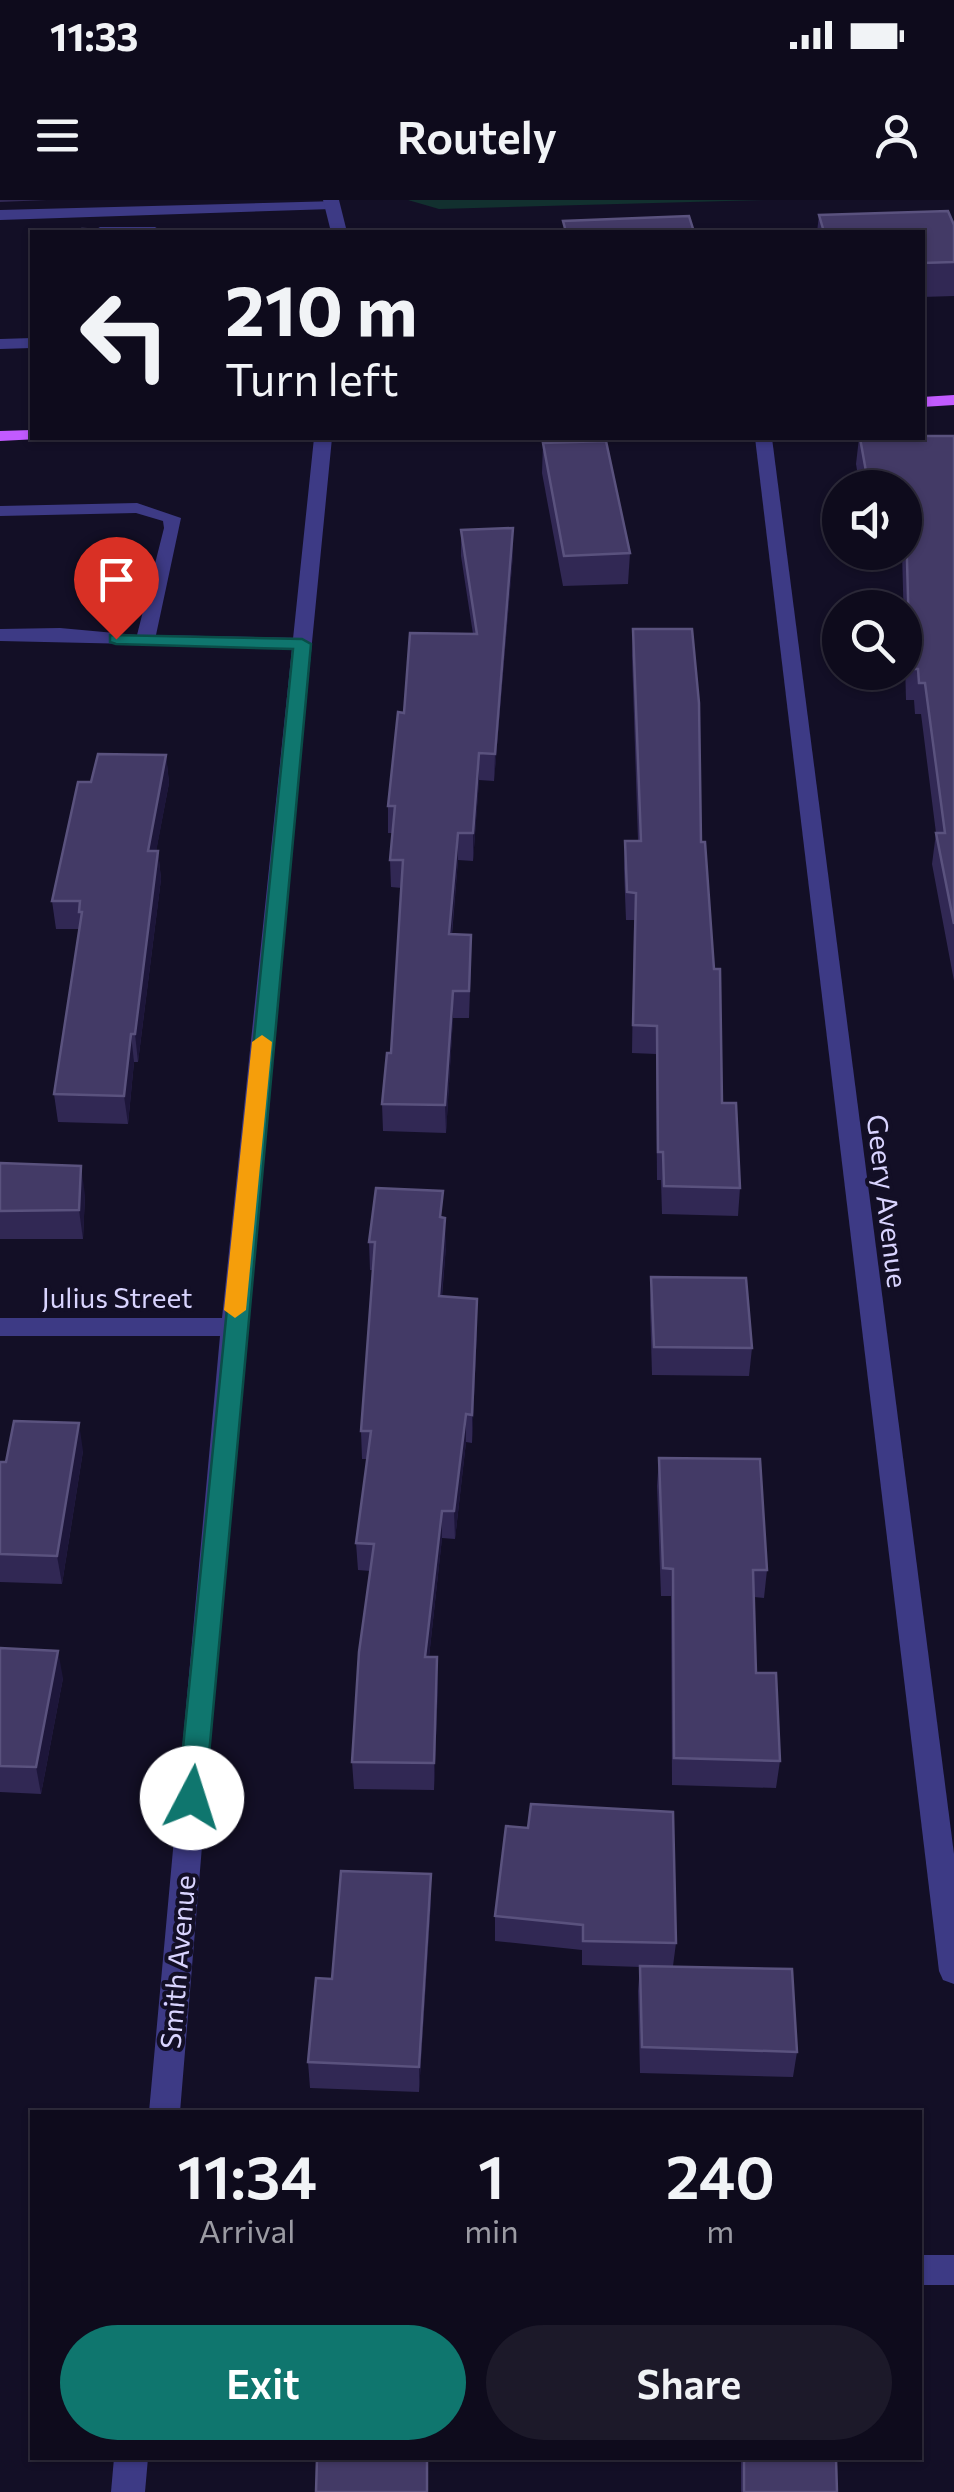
<!DOCTYPE html>
<style>
:root{--surface:#0e0b1c;--page:#1c1929;--text:#f1f3f6;--muted:#9b9ba3;--line:#2e2b3b;--accent:#0f766e}
body{margin:0;font-family:Commissioner,sans-serif;background:var(--page);color:var(--text);height:100vh;display:flex;flex-direction:column;font-size:38px;white-space:nowrap}
*{box-sizing:border-box;margin:0}
p{font-size:32px;color:var(--muted)}
.icon{flex:none;width:55px;height:55px;fill:none;stroke:currentColor;stroke-width:2;stroke-linecap:round;stroke-linejoin:round}
.map{position:relative;flex:1;overflow:hidden}
.sheet{position:absolute;left:30px;top:1910px;width:892px;height:350px;display:flex;flex-direction:column;background:var(--surface);border-radius:0px;box-shadow:0 2px 8px #0004,0 0 0 2px var(--line)}
.sheet>*{flex:none}
.banner{position:absolute;left:30px;top:30px;width:895px;height:210px;border-radius:0px;box-shadow:0 2px 8px #0004,0 0 0 2px var(--line);background:#0e0b1c;color:var(--text);overflow:hidden}
.controls{position:absolute;left:822px;top:270px;display:grid;gap:20px}
.controls a{display:grid;place-items:center;width:100px;height:100px;border-radius:50%;background:var(--surface);box-shadow:0 2px 8px #0004,0 0 0 2px var(--line);font-size:50px}
.pin{position:absolute;display:grid;place-items:center;width:85px;height:85px;color:#fff;margin:-102px -42px;border-radius:50% 50% 50% 0;rotate:-45deg;box-shadow:0 0 10px #0007}
.pin .icon{rotate:45deg}
.me{position:absolute;width:110px;margin:-55px;rotate:5deg;stroke-linejoin:round;filter:drop-shadow(0 0 8px #0008)}
.turn{display:flex;align-items:center;gap:35px;height:210px;padding:0 30px;font-size:45px}
.turn .icon{width:130px;height:130px;stroke-width:2.5}
.turn b{display:block;font-size:70px;line-height:85px}
.eta{display:flex;justify-content:space-evenly;align-items:center;height:170px;text-align:center}
.eta b{font-size:60px;font-weight:600;line-height:70px}
.cta{display:flex;gap:20px;margin-top:auto;padding:20px 30px}
.cta a{flex:1;height:115px;border-radius:60px;background:var(--accent);color:#fff;font-size:40px;font-weight:600;line-height:115px;text-align:center}
.cta a+a{background:var(--page);color:var(--text)}
.status{display:flex;justify-content:space-between;align-items:center;height:70px;padding:0 50px;background:var(--surface);direction:ltr}
.status svg{height:28px;fill:currentColor}
header{display:flex;justify-content:space-between;align-items:center;height:130px;padding:0 30px;background:var(--surface);font-size:45px;font-weight:600}
.map>svg:first-child{display:block}
</style>
<div class="status"><b>11:33</b><svg viewBox="0 0 49 12"><path d="M0 12V9h3v3zM5 12V6h3v6zM10 12V3h3v9zM15 12V0h3v12zM26 1h20v11H26zM47 4h2v5h-2z"/></svg></div>
<header><svg class="icon" aria-label="menu" viewBox="0 0 24 24"><path d="M4 6h16M4 12h16M4 18h16"/></svg>Routely<svg class="icon" aria-label="person" viewBox="0 0 24 24"><circle cx="12" cy="8" r="4"/><path d="M4 21q1-7 8-7t8 7"/></svg></header>
<div class="map">
<svg width="954" height="2292" viewBox="0 0 954 2292">
<rect width="100%" height="100%" fill="#130f26"/>
<!-- green -->
<path fill="#12302f" d="M408,0H764L439,9Z"/>
<g fill="none" stroke-linecap="round" stroke-linejoin="round">
<!-- lane -->
<g fill="#3d3a85" fill-rule="evenodd">
<path d="M338,1V7L332,9L0,20V10Z"/>
<path d="M100,27H155L163,32H92Z"/>
<path d="M32,138V148L0,149V139Z"/>
<path d="M137,303L181,318L156,435L302,438L309,440V448L0,441V429L60,428L137,435L164,328L163,321L136,313L0,316V306Z"/>
</g>
<!-- street -->
<g fill="#3d3a85" fill-rule="evenodd">
<path d="M323,0H339L347,32H331Z"/>
<path d="M314,238H332L245,1127L180,1912H149L220,1136H0V1118H222Z"/>
<path d="M755,238H772L954,1654V1784L943,1780L939,1771Z"/>
<rect x="920" y="2055" width="34" height="30"/>
<path d="M114,2258H148L145,2292H111Z"/>
</g>
<!-- primary -->
<g fill="#c25bff" fill-rule="evenodd">
<path d="M954,195V205L922,207V197Z"/>
<path d="M32,230V238L38,239L0,241V231Z"/>
</g>
</g>
<!-- wall -->
<g fill="#312854">
<path d="M0,0H47L0,2Z"/>
<path d="M819,15L954,25V96L922,97V32H817Z"/>
<path d="M954,236V781L932,664L936,633L921,514H915L914,500H906L902,352H905V288H860L856,264L859,238Z"/>
<path d="M543,243L630,353L628,384L563,386L542,273Z"/>
<path d="M513,328V354L494,581L479,580L473,661L458,660L452,735L471,762L469,818H453L446,933L383,931L382,904L391,853L402,688L391,687L390,660L393,633H388V606L404,513L473,434L461,356V330Z"/>
<path d="M633,429L701,642L722,903L740,988L738,1016L662,1014L661,980H657L656,854L632,853L634,720H626L624,669L625,641H638L632,456Z"/>
<path d="M166,555L169,583L156,651H158L161,679L138,862H134L128,924L58,922L54,894L80,729H56L52,701L91,582Z"/>
<path d="M0,963L85,995L83,1039H0Z"/>
<path d="M443,1018L446,1046L442,1097L477,1128L472,1243L466,1242L455,1339L442,1338L429,1457L438,1485L434,1590L354,1589L352,1562L370,1371L358,1370L356,1343L367,1259H362L361,1231L373,1070H370L369,1042Z"/>
<path d="M651,1077L752,1148L749,1176L652,1175L650,1105Z"/>
<path d="M83,1251L62,1384L0,1382V1262Z"/>
<path d="M659,1258L767,1370L764,1398L754,1397L756,1473L780,1561L776,1588L672,1585L671,1396H661L657,1286Z"/>
<path d="M0,1448L63,1478L41,1594L0,1592Z"/>
<path d="M506,1626L676,1743L673,1766L797,1852L793,1877L640,1873L638,1791L640,1767L582,1765V1750L495,1741V1716Z"/>
<path d="M431,1674V1700L419,1892L310,1888L308,1862L332,1779Z"/>
<path d="M741,2258H836L837,2292H741Z"/>
</g>
<!-- shaded-wall -->
<g fill="#1d163a">
<path d="M513,328V354L494,581L495,554Z"/>
<path d="M479,553V580L473,661V633Z"/>
<path d="M166,555L169,583L151,679L148,651Z"/>
<path d="M458,633V660L449,762V734Z"/>
<path d="M158,651L161,679L138,862L135,834Z"/>
<path d="M453,791V818L446,933L445,905Z"/>
<path d="M131,834L134,862L128,924L124,896Z"/>
<path d="M81,966L85,995L83,1039L79,1010Z"/>
<path d="M445,1018L446,1046L439,1125V1096Z"/>
<path d="M477,1099V1128L472,1243V1215Z"/>
<path d="M466,1214V1242L455,1339L454,1311Z"/>
<path d="M79,1223L83,1251L62,1384L57,1356Z"/>
<path d="M442,1311V1338L426,1484L425,1457Z"/>
<path d="M58,1451L63,1478L41,1594L36,1567Z"/>
<path d="M437,1457L438,1485L434,1590V1563Z"/>
<path d="M431,1674V1700L419,1892V1867Z"/>
</g>
<!-- building -->
<g fill="#433a66" stroke="#5a527e" stroke-width="2.5">
<path d="M948,11L954,25V62L922,63V32H824L819,15Z"/>
<path d="M689,16L694,32H566L563,21Z"/>
<path d="M82,29L148,32H80Z"/>
<path d="M922,236H954V724L936,633H945L925,483H919L918,469H910L905,288H869L860,238H922Z"/>
<path d="M606,241L630,353L564,356L543,243Z"/>
<path d="M513,328L495,554L479,553L473,633H458L449,734L471,735L469,791H453L445,905L382,904L387,853H391L403,660H390L395,606H388L398,512L404,513L410,433L477,434L461,330Z"/>
<path d="M633,429H692L699,503L701,642H705L714,769H720L722,903H736L740,988L664,986L663,952H658L657,826L633,825L636,693L627,692L625,641H641Z"/>
<path d="M98,554L166,555L148,651H158L135,834H131L124,896L54,894L82,712H79L80,701H52L78,582H91Z"/>
<path d="M0,963L81,966L79,1010L0,1011Z"/>
<path d="M376,988L443,991L440,1017L445,1018L439,1096L477,1099L472,1215L466,1214L454,1311H442L425,1457H437L434,1563L352,1562L359,1452L374,1344L356,1343L371,1231H361L375,1042H369Z"/>
<path d="M651,1077L746,1078L752,1148L654,1147Z"/>
<path d="M14,1221L79,1223L57,1356L0,1354V1262H6Z"/>
<path d="M659,1258L760,1259L767,1370H753L756,1473H776L780,1561L674,1558L673,1369L663,1368Z"/>
<path d="M0,1448L58,1451L36,1567L0,1566Z"/>
<path d="M531,1604L673,1612L676,1743L583,1741V1725L495,1716L506,1626L528,1628Z"/>
<path d="M341,1671L431,1674L419,1867L308,1862L316,1778L332,1779Z"/>
<path d="M640,1766L792,1769L797,1852L642,1847Z"/>
<path d="M317,2258H427V2292H316Z"/>
<path d="M744,2258H836L837,2292H744Z"/>
</g>
<!-- route -->
<path fill="#0f766e" stroke="#0a4d48" stroke-width="2.5" d="M110,435L302,439L311,444L205,1598L192,1609L178,1598L293,449L116,444L110,442Z"/>
<!-- slow -->
<path fill="#f59e0b" d="M262,835L272,842L246,1110L235,1118L224,1110L252,842Z"/>
<g text-anchor="middle" dominant-baseline="central" stroke-width="8" stroke-linejoin="round" paint-order="stroke">
<!-- street labels -->
<g font-size="28" fill="#d9d4ff" stroke="#130f26">
<text transform="translate(888 1001) rotate(83)">Geery Avenue</text>
<text x="117" y="1097">Julius Street</text>
<text transform="translate(177 1762) rotate(-85)">Smith Avenue</text>
</g>
</g>
</svg>
<div class="controls">
<a><svg class="icon" aria-label="sound" viewBox="0 0 24 24"><path d="M4 9h4l5-4v14l-5-4H4zM17 9q2 3 0 6"/></svg></a>
<a><svg class="icon" aria-label="search" viewBox="0 0 24 24"><circle cx="10" cy="10" r="6"/><path d="M15 15l6 6"/></svg></a>
</div>
<div class="pin" style="left:116px;top:439px;background:#d93025"><svg class="icon" aria-label="arrive" viewBox="0 0 24 24"><path d="M6 21V4h12l-3 4 3 4H6"/></svg></div>
<svg class="me" style="left:192px;top:1598px" viewBox="-20 -20 40 40"><circle r="19" fill="#fff"/><path d="M0-13L10 11 0 6-10 11z" fill="#0f766e"/></svg>
<div class="banner">
<div class="turn"><svg class="icon" aria-label="left" viewBox="0 0 24 24"><path d="M17 20v-9H6M10 6l-5 5 5 5"/></svg><div><b>210 m</b>Turn left</div></div>
</div>
<section class="sheet">
<div class="eta">
<div><b>11:34</b><p>Arrival</p></div>
<div><b>1</b><p>min</p></div>
<div><b>240</b><p>m</p></div>
</div>
<div class="cta"><a>Exit</a><a>Share</a></div>
</section>
</div>
